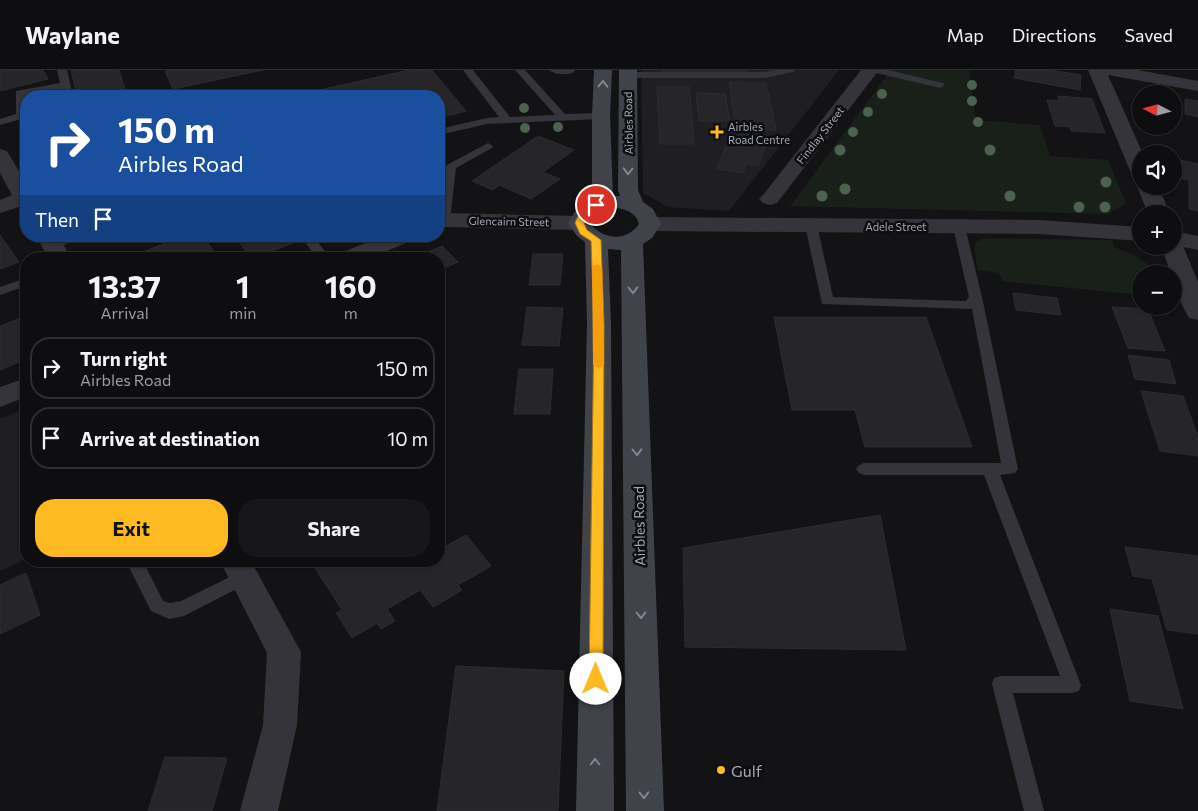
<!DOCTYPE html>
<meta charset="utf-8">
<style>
:root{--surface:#0e0e10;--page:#171719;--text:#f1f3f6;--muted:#9b9c9f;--line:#2e2e30;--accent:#ffb921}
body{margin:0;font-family:Commissioner,sans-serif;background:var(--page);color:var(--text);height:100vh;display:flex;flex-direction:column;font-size:19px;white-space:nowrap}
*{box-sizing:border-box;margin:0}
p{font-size:16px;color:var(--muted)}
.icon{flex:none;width:28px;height:28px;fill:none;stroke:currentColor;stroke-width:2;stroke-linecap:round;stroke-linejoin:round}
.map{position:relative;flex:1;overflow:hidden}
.drawer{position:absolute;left:20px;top:182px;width:425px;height:315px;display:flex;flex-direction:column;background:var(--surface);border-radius:20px;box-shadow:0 1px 4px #0004,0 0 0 1px var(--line)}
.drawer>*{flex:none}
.banner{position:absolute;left:20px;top:20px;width:425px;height:152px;border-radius:20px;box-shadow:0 1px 4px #0004,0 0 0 1px var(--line);background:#1a4fa0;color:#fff;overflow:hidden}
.needle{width:32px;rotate:276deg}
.fabs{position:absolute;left:1132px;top:15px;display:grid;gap:10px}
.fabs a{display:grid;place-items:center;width:50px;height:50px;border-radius:50%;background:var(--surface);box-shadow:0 1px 4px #0004,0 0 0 1px var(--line);font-size:25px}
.pin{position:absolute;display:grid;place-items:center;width:42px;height:42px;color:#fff;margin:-21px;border:2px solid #fff;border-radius:50%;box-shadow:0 1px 5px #0007}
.me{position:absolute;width:55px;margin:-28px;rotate:0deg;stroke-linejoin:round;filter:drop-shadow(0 0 4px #0008)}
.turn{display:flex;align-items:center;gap:18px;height:105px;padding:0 15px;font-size:22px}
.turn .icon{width:65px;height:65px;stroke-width:2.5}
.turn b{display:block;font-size:35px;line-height:42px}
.then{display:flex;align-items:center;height:48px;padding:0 15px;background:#0003;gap:10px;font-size:19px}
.eta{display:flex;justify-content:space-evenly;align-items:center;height:85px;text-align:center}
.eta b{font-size:30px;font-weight:700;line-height:35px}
.primary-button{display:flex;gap:10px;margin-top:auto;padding:10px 15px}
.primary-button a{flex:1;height:58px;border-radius:20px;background:var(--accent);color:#111;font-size:20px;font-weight:700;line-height:58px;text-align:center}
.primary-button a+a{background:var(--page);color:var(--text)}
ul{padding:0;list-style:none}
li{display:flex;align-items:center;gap:15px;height:62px;margin:0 10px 8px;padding:0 5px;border:2px solid var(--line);border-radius:20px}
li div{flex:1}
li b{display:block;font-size:19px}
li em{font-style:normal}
header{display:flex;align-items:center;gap:30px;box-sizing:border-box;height:70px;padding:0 25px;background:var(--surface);border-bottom:1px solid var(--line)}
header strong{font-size:24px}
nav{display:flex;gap:28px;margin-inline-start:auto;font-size:18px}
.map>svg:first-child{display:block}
</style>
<header>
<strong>Waylane</strong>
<nav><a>Map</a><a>Directions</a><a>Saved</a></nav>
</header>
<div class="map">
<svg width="1198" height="741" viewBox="0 0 1198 741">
<rect width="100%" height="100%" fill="#131315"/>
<!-- built -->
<g fill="#1f1f22">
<path d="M641,0H839L729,141L668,137L643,123Z"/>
<path d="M26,338V489L0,501V349Z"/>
</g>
<!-- green -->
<g fill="#19201a">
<path d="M891,0H988H969L976,50L1040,55L1050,86L1108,90L1126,133L1108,144L790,136Z"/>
<path d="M993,168L1112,170L1114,177L1134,185L1153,198L1154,204H1141V225L1002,211L999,203L978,200L974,179L976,172L982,169Z"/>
</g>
<!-- building -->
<g fill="#262629" stroke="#2d2d31">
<path d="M0,0H43L48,9L0,21Z"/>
<path d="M71,0H119L127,26H77Z"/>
<path d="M171,0H263L173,19L165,1Z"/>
<path d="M409,0H432L466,41L439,48V26H318L315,21Z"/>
<rect x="662" y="0" width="85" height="2"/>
<path d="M1016,0H1050L1081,5L1080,20L1014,8Z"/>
<path d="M729,12L766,13L776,60H736Z"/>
<path d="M657,17H689L694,74H660Z"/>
<path d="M1139,21L1155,24H1141V38L1138,37Z"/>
<path d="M696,23L725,24L730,51H699Z"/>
<path d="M1058,26L1092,29L1105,63L1071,61L1070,57L1055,56L1047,30L1059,31Z"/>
<path d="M1174,27L1179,28V45L1174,44Z"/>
<path d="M1185,29L1198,31V47L1185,44Z"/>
<path d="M733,60L769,66L758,96L746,94L743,103L717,99Z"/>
<path d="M538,66L574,80L543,102L560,109L531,129L499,115L493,120L472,111Z"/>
<path d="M1176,89L1198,94V141L1189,139V110L1175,107Z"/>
<path d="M0,165L19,192L0,199Z"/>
<path d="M184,166H202L220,189H137L135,185Z"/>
<path d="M235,166H294L298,171L251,189Z"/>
<path d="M442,176L458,192L439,200V189H412Z"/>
<path d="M533,184H563L560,215H529Z"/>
<path d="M1013,223L1057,228L1061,245L1016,240Z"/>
<path d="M527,237L563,238L559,276L522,275Z"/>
<path d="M1112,237L1148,239L1165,281L1128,278Z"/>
<path d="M26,246V289L0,300V256Z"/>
<path d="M774,247H926L972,377H865L855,340H792Z"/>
<path d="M1128,285L1169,290L1176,314L1135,309Z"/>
<path d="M519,299H553L550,344H514Z"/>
<path d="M1141,321L1183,326L1198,367V386L1160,381Z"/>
<path d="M880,445L906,580L685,577L683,478Z"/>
<path d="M466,465L491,496L458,515L462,520L433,537L420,520L387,539L395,551L381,559L377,553L352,568L336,543L342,540L312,493L308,495L306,491H412L414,494L419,491H439V480Z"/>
<path d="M1125,477L1198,486V564L1167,560L1152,509L1133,506Z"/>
<path d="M26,503L40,545L0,564V515Z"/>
<path d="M1110,539L1158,546L1183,639L1130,631Z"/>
<path d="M456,596L564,601L558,741H437Z"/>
<path d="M165,687L227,688L212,741H148Z"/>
</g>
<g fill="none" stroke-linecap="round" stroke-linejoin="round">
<!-- service -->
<g fill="#34343a" fill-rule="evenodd">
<path d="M57,0H67L73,26H63L61,19L25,25V48L0,55V49L16,44V21L60,13Z"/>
<path d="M463,0H473L510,47L555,45L515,0H525L565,44L601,43L606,46L601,49L487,54L439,65V59L487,48L499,47Z"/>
<path d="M549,0H574L575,1C569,6 555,5 549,0Z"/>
<path d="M775,0H795L793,2L765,8H628L623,5L628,2H765Z"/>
<path d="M870,0H888L943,13L945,15L940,18L872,2Z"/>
<path d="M488,73L493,76L492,78L456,98L450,150L448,153H440L439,146L445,96Z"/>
<path d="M811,151L817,155L833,227L966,231L969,227L953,157L959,153L965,157L982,227L1018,399L1015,403L1000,405L1081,615L1079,621L1072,623H1013L1044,741H1024L992,614L994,608L1001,606H1060L984,405H864L859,403L856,399L859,395L864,393H1001L972,239L822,234L805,155Z"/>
<path d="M64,166H82L80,169L52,179L46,175L48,172Z"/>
<path d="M300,166H313L331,189H318Z"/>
<path d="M26,208V216L0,225V217Z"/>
<path d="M126,491H143L163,531L170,533L181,531L244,500L250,502L252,507L250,512L184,546L169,549L151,541Z"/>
</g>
<!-- minor -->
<g fill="#34343a" fill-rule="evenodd">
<path d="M861,0H879L777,133L770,135L763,133L759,129L763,125Z"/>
<path d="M1088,0H1138L1198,11V21L1108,5L1143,84L1141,109L1134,107L1131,103Z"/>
<path d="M0,79L7,81L26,113V137L22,136L0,143V130L12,125L0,103Z"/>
<path d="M1141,111V116H1158L1170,144H1148L1137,116Z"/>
<path d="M444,143L579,146L587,148L590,153L587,158L579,160L447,157L439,158V145Z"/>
<path d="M36,166H58L72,189H49Z"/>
<path d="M383,166H414L411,171L367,189H335L338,184Z"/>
<path d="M1174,170L1180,171L1183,176L1198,212V250L1189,248C1182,236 1174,217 1174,204H1171L1161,176H1174Z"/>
<path d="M26,308V327L0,337V317Z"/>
<path d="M220,491H251L301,582L297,655L278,741H240L263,655L267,583Z"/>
</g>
<!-- tertiary -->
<g fill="#34343a" fill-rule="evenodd">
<path d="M650,147L1039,150L1141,157V171L1039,164L650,161L642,159L639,154L642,149Z"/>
<path d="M1174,161L1198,166V180L1174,175Z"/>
</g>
<!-- secondary -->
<path fill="#41434a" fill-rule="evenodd" d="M594,0H612L610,46L613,126H620L618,120L619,0H637L638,120L643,132L653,139L661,154L652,168L643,174L664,741H626L621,180L608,179L611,253L614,741H576L587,253L585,172L577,166L568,153L577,138L592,130V46ZM617,138C628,140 636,143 639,154C627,172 602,170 590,153C595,141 605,139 617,138Z"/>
</g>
<!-- trees -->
<g fill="#4b624e">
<circle cx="972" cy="15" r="5"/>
<circle cx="882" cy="24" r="5"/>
<circle cx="972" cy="31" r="5"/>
<circle cx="524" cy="38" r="5"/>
<circle cx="868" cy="42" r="5"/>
<circle cx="978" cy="52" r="5"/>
<circle cx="558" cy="57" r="5"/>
<circle cx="525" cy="58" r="5"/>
<circle cx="853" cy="62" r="5"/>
<circle cx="840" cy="80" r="5.5"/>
<circle cx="990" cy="80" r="5.5"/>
<circle cx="1106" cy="112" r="5.5"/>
<circle cx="845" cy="119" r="5.5"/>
<circle cx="822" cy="126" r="5.5"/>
<circle cx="1010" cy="126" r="5.5"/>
<circle cx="1079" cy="137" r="5.5"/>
<circle cx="1105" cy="137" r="5.5"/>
</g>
<!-- one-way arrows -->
<defs><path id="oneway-chevron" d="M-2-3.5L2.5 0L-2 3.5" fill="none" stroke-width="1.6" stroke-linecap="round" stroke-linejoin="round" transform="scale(1.25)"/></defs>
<g stroke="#818590">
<use href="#oneway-chevron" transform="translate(603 14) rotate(-88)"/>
<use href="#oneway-chevron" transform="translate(628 101) rotate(92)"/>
<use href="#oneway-chevron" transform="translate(633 220) rotate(89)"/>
<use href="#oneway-chevron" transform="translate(637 382) rotate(89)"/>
<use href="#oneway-chevron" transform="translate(641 545) rotate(89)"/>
<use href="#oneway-chevron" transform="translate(595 692) rotate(-90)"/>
<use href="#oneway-chevron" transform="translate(644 725) rotate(89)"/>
</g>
<!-- route -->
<path fill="#ffb921" stroke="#a67815" d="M593,133H599L600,135L586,146L584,153L587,160L601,170L604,253L603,609L601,614L596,616L591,614L589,609L594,253L591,171L580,164L575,153L579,143Z"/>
<!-- slow -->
<path fill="#f59e0b" d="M597,194L602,197L604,295L599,299L593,295L592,197Z"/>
<!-- markers -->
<g fill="#ffb921" stroke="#0e0e10" stroke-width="2">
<path d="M714.5 54.5h5v5h5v5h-5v5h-5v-5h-5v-5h5z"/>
<circle cx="721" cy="700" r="5"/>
</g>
<g text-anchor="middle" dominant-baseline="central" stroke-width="5" stroke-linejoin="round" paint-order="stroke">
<!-- far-street labels -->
<g font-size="11" fill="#a3a9b6" stroke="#0e0e10">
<text transform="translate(628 53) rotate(-91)">Airbles Road</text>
<text transform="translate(820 65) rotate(-52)">Findlay Street</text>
<text transform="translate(509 151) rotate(1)">Glencairn Street</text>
<text x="896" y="156">Adele Street</text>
</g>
<!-- far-poi labels -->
<g font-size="11" fill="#a3a9b6" stroke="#0e0e10" text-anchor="start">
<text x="728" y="56">Airbles<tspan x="728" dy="13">Road Centre</tspan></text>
</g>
<!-- street labels -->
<g font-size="14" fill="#a3a9b6" stroke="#0e0e10">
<text transform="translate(639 456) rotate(-91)">Airbles Road</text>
</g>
<!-- near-poi labels -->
<g font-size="16" fill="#a3a9b6" stroke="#0e0e10" text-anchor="start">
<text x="731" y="700">Gulf</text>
</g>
</g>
</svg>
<div class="fabs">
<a><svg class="needle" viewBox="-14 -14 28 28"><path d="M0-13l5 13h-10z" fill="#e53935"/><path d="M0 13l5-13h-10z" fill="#9b9c9f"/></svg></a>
<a><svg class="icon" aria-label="sound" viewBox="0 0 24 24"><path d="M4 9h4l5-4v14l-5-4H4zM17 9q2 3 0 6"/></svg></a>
<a>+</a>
<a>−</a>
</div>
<div class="pin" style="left:596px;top:135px;background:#d93025"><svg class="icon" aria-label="arrive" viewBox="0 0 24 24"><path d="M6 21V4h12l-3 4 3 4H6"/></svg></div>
<svg class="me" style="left:596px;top:609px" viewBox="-20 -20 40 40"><circle r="19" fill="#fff"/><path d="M0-13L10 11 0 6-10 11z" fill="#ffb921"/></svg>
<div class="banner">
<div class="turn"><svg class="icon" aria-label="right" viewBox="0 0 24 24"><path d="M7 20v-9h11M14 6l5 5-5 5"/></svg><div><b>150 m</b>Airbles Road</div></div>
<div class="then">Then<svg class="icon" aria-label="arrive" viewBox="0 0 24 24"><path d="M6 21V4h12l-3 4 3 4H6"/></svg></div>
</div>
<section class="drawer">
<div class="eta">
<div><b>13:37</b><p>Arrival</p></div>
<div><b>1</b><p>min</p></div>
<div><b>160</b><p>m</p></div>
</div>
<ul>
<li><svg class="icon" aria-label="right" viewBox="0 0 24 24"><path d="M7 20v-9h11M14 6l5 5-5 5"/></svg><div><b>Turn right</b><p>Airbles Road</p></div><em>150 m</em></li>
<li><svg class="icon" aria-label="arrive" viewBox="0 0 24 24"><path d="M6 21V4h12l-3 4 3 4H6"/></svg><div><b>Arrive at destination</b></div><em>10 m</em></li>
</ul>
<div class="primary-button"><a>Exit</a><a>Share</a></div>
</section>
</div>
